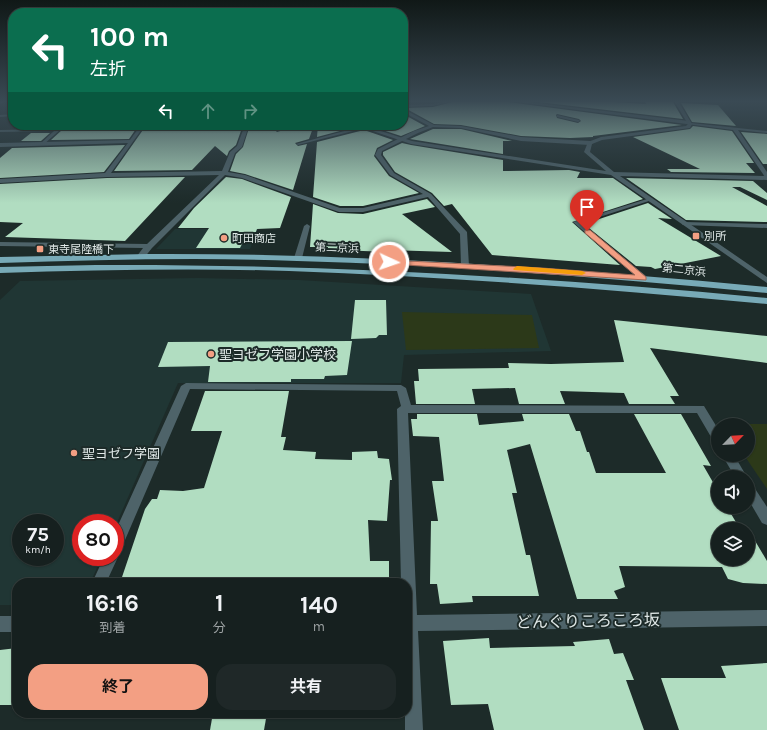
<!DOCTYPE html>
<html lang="ja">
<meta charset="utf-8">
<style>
:root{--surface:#16201f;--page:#1f2828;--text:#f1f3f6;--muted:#9ea3a4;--line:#353e3d;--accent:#f39f83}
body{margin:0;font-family:Karla,"Noto Sans JP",sans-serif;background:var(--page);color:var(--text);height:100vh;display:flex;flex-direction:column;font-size:15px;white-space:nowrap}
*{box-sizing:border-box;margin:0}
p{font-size:13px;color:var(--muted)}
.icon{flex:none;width:22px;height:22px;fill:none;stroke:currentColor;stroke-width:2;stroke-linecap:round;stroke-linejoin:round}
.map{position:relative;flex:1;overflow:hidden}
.panel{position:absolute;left:12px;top:578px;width:400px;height:140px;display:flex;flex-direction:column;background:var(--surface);border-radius:16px;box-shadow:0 1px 3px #0004,0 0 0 1px var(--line)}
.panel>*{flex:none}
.banner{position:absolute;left:8px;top:8px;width:400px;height:122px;border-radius:16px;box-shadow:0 1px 3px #0004,0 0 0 1px var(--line);background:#0b6e4f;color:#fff;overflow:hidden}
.needle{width:26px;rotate:65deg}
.tools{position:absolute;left:711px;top:418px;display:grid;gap:8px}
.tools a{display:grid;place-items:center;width:44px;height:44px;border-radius:50%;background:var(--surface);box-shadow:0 1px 3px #0004,0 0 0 1px var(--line);font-size:20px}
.speed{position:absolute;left:12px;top:514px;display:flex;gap:8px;font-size:20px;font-weight:700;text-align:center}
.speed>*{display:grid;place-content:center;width:52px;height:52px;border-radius:50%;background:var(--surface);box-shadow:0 1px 3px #0004,0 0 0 1px var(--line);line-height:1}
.speed small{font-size:10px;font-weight:400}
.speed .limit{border:6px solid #d22;background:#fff;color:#111}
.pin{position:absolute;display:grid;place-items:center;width:34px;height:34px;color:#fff;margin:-41px -17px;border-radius:50% 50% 50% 0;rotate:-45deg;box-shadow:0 0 4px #0007}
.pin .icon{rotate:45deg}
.me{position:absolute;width:44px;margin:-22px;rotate:93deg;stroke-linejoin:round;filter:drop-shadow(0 0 3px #0008)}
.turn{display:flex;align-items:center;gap:14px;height:84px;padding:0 16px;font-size:18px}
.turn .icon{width:52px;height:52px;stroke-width:2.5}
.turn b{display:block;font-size:28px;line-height:34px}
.lanes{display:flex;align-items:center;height:38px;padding:0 16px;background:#0003;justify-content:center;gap:20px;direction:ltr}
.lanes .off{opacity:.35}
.eta{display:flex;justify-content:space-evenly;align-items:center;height:68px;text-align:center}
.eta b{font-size:24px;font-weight:700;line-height:28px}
.action{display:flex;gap:8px;margin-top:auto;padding:8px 16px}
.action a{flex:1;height:46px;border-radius:16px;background:var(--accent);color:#111;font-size:16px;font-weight:700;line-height:46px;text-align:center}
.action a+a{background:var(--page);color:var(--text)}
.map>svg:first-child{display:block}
</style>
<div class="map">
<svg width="767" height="730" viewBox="0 0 767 730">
<rect width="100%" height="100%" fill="#1d2b29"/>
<!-- built -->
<g fill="#203634" fill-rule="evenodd">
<path d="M175,229H258L250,249H156Z"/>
<path d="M197,278L299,280L531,294L551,351L404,355L401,383H178L115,527V523H81V557H102L90,583H17V605H0V300L20,281ZM21,523H55V557H21Z"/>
</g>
<!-- green -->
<g fill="#2c3919">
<path d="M402,312L532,315L539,348L406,350Z"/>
<path d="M723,424H767V489L744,455H748V425Z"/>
</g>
<!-- building -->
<g fill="#b1ddc1" fill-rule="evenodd">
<path d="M456,101H507L508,102L682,125L593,136V137L570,138L521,136L461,125L434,124L405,108L433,107ZM557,114L579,119L581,121L578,123L557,118L556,115Z"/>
<path d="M530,101H597L646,104L645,101L673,102L683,119Z"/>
<path d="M681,103L718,105L736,126L692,122Z"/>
<path d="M403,114L425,126L401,136L367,125H403Z"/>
<path d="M111,125L138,126L129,139L51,140L62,130L108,128Z"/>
<path d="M177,125H243L236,145L229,151L227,156L215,146L192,170L114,171L145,127Z"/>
<path d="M250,125H286L274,129L277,132L300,125H314L309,139L295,143L298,146L307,144L293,190L245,174L230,171L236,154L243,147Z"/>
<path d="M318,125H354L355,127L317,137Z"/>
<path d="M693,126L732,131L754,163H746L755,173L671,172L667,169H700L633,137L690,129Z"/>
<path d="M433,129H461L512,141H503V154L410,139Z"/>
<path d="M364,130L393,140L377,148L374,156L389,176L419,193L363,206H340L313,197L317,142Z"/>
<path d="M741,132L767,134V164H763Z"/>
<path d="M31,133H50L41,141H21Z"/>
<path d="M402,143L411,145L503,160V171L569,170L580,172L577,178H613L643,199L572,222L620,265L492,255L452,204L444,206L432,193L395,172L383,155V152Z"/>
<path d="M125,145L104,172L0,178V158L12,148Z"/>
<path d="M185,177L125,241L5,237L23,223L0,222V184L107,178Z"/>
<path d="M226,177L242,179L291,197L280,228L257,229L252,242L242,244L240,248H196L209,228H178L194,208Z"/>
<path d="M626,178L753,181L767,193V200L740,187H732L767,206V222L686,220Z"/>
<path d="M427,199L435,207L402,214L452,252L387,250V252L340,250H328V247H310L313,204L338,213L363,214Z"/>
<path d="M648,203L672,219L658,218L721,256L655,269L651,267L636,266L584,224Z"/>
<path d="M355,300H386L387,335H379L376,338L351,339Z"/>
<path d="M614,320L767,336V363L650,348L679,396H670L675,404H629L624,393L560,391L565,404H519L515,388L472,389L475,404H416L414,381H419L418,369L509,368L508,363L551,364L624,362Z"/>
<path d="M352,341L347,375L325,376L324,379H291V382H208L210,366L158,367L168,342Z"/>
<path d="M205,391H289L281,437H286L283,450L316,452L315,459L352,460V452L377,451L378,458L389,459L392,480H390L387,521L368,520L370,561H389V583H120L145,509L152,499H157L160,490L183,491L204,488L222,431H191Z"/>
<path d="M417,414H477L479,425L524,421L522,414H569L576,431H580L587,452H589L596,473H666L634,414H681L711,466L703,465L718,491V507H727L740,529H746H718V559H748V529L767,561V584L743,583L728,579L722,567L619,566L625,587L614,591L618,599H577L530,444L507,450L517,493H512L526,555H530L539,596H472L473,602L440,604L437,584H430L431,521H438L432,481H444L439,437L413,436L411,419H417Z"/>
<path d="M489,638L490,648L575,646L573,642L609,639L614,654L623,653L634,680H626L644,730H494L488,704L451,705L443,641Z"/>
<path d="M17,648V705H0V650Z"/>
<path d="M767,663V730H679L661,678H726L721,666Z"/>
<path d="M213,713H267L264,730H210Z"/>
</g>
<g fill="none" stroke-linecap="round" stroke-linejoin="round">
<!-- service -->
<g fill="#4e6369" fill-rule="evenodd">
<path d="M557,115L579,120L580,121L578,122L557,117Z"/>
<path d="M101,125L110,126L108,127L61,129L43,145L41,143L54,131L0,132V130L57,129L60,127Z"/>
<path d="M363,126L365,128L298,145L296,144Z"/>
</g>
<!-- minor -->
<g fill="#4e6369" fill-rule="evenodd">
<path d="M448,101H455L433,106L403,107V105L433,104Z"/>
<path d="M508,101H519L689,121L691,123L767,131V133L738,130L767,172V178L765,177L733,130Z"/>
<path d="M403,109L434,125L461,126L521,137L590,141L593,143L590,145L521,141L461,128L433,127L418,133L382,151L381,155L394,173L431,194L467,232L469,266L465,268L461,266L460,234L428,197L363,212H339L242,178L225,175L152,248L144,258H138L137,256L143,248L0,246V242L147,244L219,175L107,177L0,183V179L105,173L128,143L0,147V143L130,140L141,125H156L144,126L111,173L222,171L230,152L237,146L245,125H249L242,147L235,153L228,172L245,175L340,208H363L423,194L390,175L375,155L378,149L414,131L429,126L403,112Z"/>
<path d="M13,114V116L0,117V115Z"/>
<path d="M291,125H299L277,131L275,130Z"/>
<path d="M647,199L652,200L581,223L646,276V280H640L573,222Z"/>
<path d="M685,222L767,224V228L683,225L682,224Z"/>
<path d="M307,224L310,226L302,258L301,260H295L294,258L304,226Z"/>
<path d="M186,383L401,385L406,388L411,405L704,406L718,429V443L714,442L697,413H408L417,615L767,610V626L418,631L423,730H405V713H407V583H401L397,409L401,406L397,391L190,389L122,547L120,551L116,553L118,557L106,583H92L104,557H115V532L181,386Z"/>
<path d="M722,455H734L747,477H735Z"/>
<path d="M748,483L752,484L767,507V525L762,523L748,499Z"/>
<rect x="0" y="616" width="17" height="16"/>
</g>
<!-- tertiary -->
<g fill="#4e6369" fill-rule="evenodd">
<path d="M0,101H6L0,104Z"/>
<path d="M674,101H678L692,124L690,128L602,140L592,144L590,152L614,172L767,176V180L620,176L767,277V283L611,175L411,144L355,125H362L412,141L606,171L584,152L588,142L601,137L686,126L688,124Z"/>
</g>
<!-- trunk -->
<g fill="#78aab7" fill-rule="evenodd">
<path d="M148,254C355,253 561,268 767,287V293C611,278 454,265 297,261C198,257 99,260 0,263V257Z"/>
<path d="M96,265C321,264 543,277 767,298V304C608,289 449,277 289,271C193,268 96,270 0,273V267Z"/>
</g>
</g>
<!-- sky -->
<linearGradient id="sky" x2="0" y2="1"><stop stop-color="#101817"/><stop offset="0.5" stop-color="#3a4a54"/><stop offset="1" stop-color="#3a4a54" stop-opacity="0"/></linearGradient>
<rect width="767" height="203" fill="url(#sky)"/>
<!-- route -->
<path fill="#f39f83" stroke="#9e6755" d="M585,230H590L646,277V280L389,264L385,262L389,260L542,268L635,275L585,233Z"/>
<!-- slow -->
<path fill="#f59e0b" d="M517,266L582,271L586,273L582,275L514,270L513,269Z"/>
<!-- markers -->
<g fill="#f39f83" stroke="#1d2b29" stroke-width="1.5">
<rect x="692" y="232" width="8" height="8" rx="2"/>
<circle cx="224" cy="238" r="4"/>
<rect x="36" y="245" width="8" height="8" rx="2"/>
<circle cx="211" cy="354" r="4"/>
<circle cx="74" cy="453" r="4"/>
</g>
<g text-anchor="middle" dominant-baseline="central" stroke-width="4" stroke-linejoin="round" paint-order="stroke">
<!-- far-poi labels -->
<g font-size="11" fill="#e0e8e7" stroke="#1d2b29" text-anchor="start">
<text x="704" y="236">別所</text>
<text x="232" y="238">町田商店</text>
<text x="48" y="249">東寺尾陸橋下</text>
</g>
<!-- far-street labels -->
<g font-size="11" fill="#e0e8e7" stroke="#1d2b29">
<text transform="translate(337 248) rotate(2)">第二京浜</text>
<text transform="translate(684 270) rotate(6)">第二京浜</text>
</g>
<!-- poi labels -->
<g font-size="13" fill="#e0e8e7" stroke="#1d2b29" text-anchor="start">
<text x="219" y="354">聖ヨゼフ学園小学校</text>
<text x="82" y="453">聖ヨゼフ学園</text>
</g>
<!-- near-street labels -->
<g font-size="16" fill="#e0e8e7" stroke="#1d2b29">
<text transform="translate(588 621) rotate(-1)">どんぐりころころ坂</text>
</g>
</g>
</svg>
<div class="tools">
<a><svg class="needle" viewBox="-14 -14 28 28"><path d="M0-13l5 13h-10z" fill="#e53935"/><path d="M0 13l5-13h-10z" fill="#9ea3a4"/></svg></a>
<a><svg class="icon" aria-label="sound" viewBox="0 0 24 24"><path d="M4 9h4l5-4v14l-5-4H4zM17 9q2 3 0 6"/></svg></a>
<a><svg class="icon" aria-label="layers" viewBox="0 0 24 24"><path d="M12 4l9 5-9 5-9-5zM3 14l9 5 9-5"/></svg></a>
</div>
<div class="speed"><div>75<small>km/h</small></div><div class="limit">80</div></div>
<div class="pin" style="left:587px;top:231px;background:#d93025"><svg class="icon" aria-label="arrive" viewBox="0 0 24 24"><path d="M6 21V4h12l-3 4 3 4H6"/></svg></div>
<svg class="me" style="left:389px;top:262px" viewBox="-20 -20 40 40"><circle r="17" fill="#f39f83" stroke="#fff" stroke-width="3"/><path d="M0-11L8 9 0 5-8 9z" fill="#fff"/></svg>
<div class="banner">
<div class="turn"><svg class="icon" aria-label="left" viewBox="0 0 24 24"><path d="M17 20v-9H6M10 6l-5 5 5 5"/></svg><div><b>100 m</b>左折</div></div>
<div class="lanes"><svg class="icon" aria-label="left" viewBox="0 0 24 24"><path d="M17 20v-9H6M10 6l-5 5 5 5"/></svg><svg class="icon off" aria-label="ahead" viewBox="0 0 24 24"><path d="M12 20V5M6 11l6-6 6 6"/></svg><svg class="icon off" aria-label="right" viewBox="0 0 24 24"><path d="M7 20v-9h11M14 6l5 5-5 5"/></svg></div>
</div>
<section class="panel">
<div class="eta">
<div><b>16:16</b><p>到着</p></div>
<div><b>1</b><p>分</p></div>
<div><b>140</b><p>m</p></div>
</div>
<div class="action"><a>終了</a><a>共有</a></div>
</section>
</div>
